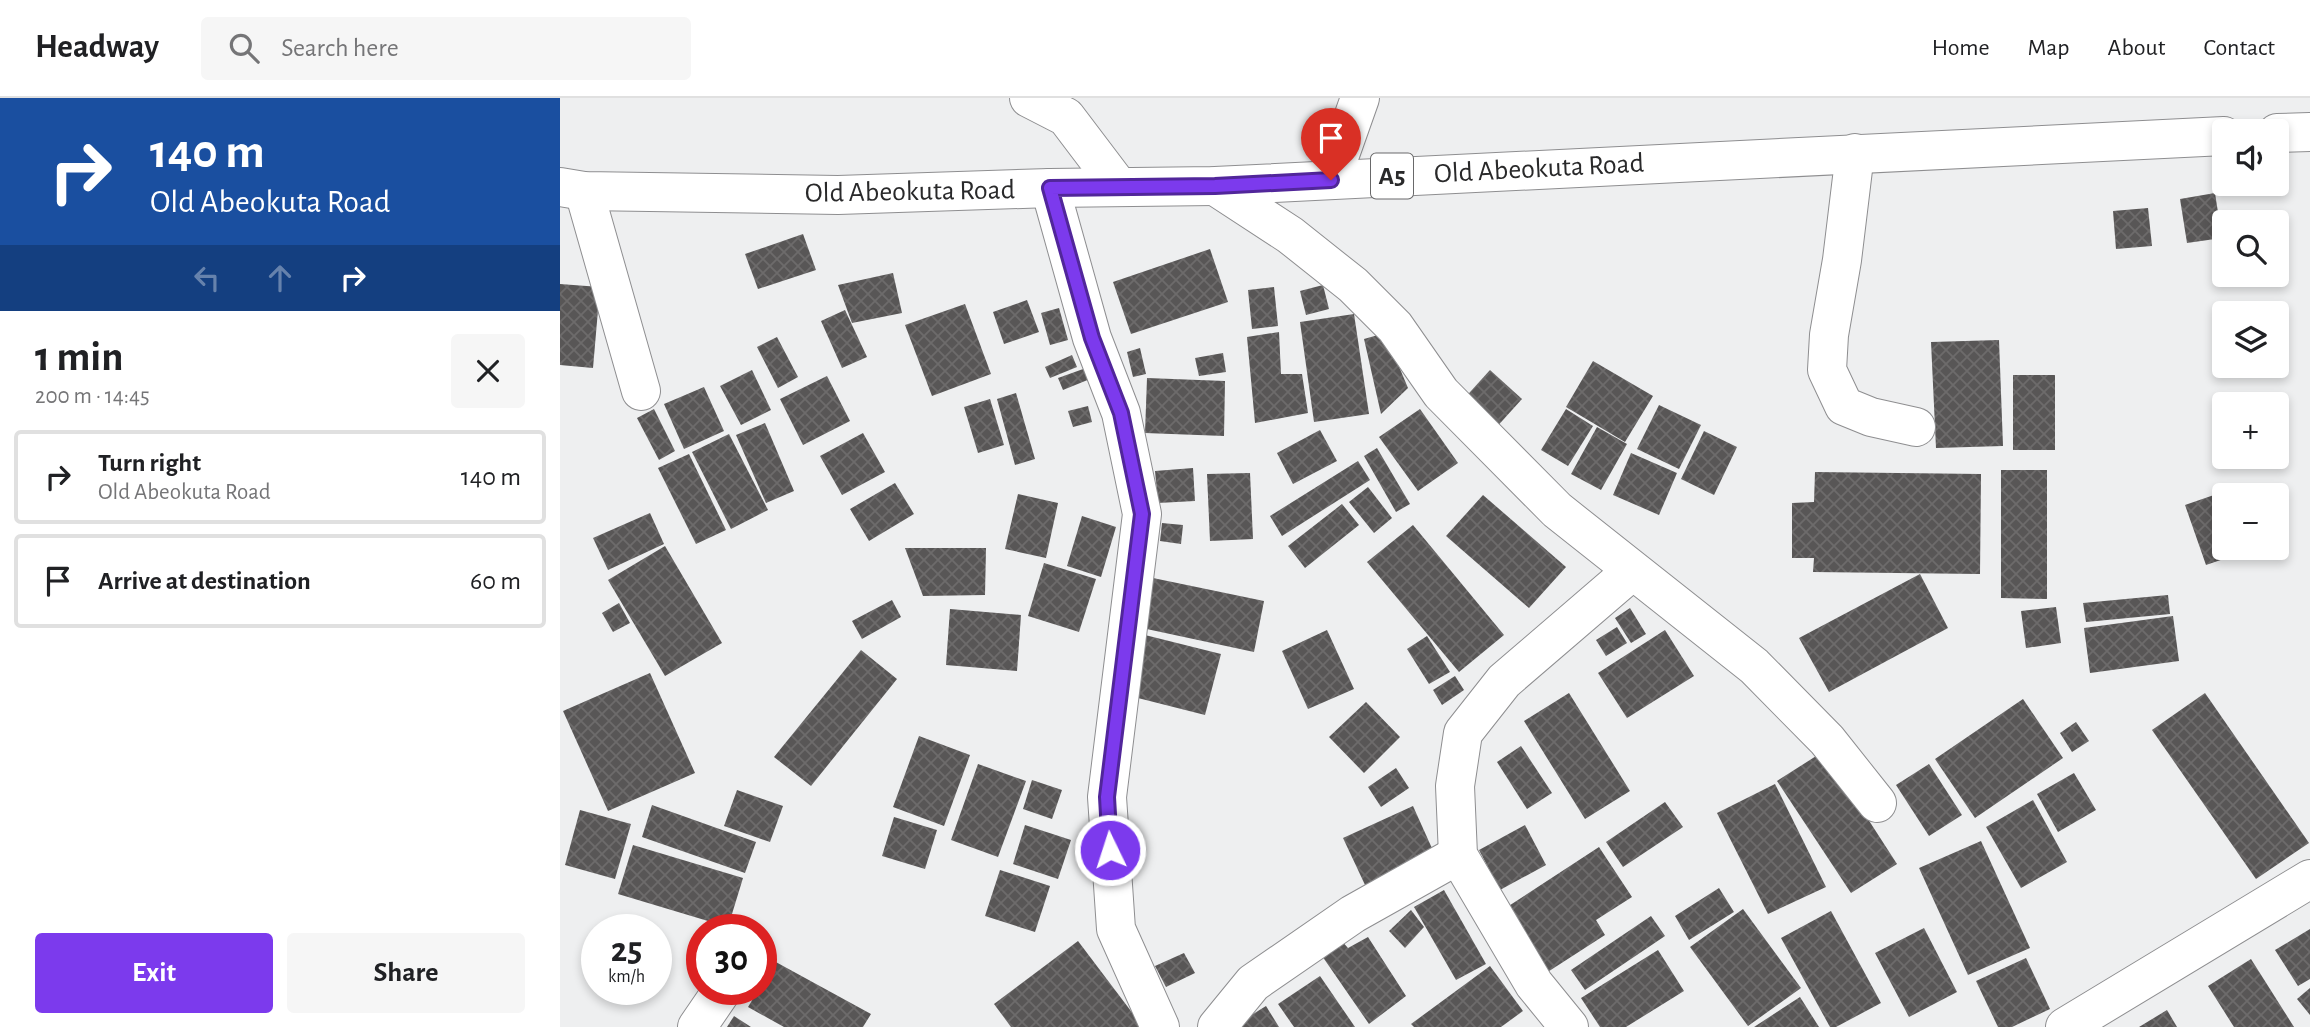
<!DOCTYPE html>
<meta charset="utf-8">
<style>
:root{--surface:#fff;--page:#f6f6f6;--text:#202124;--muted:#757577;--line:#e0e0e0;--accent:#7c3aed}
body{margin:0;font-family:"Alegreya Sans",sans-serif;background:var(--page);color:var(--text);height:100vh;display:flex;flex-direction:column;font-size:26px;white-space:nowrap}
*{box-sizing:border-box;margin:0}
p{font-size:23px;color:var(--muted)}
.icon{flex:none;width:38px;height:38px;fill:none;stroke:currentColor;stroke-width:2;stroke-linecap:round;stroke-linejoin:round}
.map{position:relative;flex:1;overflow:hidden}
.side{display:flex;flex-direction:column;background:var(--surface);width:560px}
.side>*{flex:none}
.banner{background:#1a4fa0;color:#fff;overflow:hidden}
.buttons{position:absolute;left:1652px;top:21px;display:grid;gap:14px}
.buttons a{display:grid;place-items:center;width:77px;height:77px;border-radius:7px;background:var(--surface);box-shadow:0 4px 10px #0003;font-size:35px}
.speed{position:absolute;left:21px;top:816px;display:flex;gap:14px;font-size:35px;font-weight:700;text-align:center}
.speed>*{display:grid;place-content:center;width:91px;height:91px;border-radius:50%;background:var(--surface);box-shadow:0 4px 10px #0003;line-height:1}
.speed small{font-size:18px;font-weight:400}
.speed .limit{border:10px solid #d22;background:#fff;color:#111}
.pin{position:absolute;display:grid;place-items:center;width:60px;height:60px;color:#fff;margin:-72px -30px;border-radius:50% 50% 50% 0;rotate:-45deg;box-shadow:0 0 7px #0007}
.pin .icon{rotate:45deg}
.me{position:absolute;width:77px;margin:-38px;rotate:356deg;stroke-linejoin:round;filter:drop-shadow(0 0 5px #0008)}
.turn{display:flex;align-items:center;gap:24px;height:147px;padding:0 35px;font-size:32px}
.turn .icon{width:91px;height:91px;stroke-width:2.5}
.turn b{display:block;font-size:49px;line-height:60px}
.lanes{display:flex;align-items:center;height:66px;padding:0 35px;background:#0003;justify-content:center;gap:35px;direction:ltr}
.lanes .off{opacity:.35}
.round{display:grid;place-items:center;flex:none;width:74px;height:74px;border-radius:7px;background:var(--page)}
.overview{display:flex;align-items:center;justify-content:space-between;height:119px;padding:0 35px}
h1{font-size:42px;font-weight:600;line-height:52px}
.primary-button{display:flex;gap:14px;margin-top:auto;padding:14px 35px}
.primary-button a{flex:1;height:80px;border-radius:7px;background:var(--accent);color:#fff;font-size:28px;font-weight:600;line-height:80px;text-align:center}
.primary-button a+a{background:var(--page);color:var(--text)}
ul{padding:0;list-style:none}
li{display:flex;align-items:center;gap:21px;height:94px;margin:0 14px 10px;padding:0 21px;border:4px solid var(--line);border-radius:7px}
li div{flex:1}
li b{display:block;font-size:26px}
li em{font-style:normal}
header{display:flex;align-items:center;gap:42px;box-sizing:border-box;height:98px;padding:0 35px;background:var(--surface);border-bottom:2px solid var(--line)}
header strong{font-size:33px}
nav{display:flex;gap:38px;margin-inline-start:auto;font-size:24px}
.search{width:490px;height:63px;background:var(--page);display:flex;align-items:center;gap:18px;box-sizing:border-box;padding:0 24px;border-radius:7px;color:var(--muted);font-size:26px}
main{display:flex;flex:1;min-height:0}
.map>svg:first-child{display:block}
</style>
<header>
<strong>Headway</strong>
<div class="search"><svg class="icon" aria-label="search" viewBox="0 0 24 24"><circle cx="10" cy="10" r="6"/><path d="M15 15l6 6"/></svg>Search here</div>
<nav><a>Home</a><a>Map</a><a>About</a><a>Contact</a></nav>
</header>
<main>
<section class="side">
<div class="banner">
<div class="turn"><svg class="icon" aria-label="right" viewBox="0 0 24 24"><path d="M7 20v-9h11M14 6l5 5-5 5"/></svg><div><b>140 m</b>Old Abeokuta Road</div></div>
<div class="lanes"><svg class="icon off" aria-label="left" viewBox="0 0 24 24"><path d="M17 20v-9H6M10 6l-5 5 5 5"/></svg><svg class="icon off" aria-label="ahead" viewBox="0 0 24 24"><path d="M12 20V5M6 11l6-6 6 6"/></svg><svg class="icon" aria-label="right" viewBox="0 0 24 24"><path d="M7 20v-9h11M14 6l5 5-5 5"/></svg></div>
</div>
<div class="overview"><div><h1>1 min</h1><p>200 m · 14:45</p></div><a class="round"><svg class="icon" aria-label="close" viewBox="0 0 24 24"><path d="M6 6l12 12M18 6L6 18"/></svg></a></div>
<ul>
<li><svg class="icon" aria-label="right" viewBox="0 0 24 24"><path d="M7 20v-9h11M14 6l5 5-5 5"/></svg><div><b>Turn right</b><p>Old Abeokuta Road</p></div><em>140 m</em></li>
<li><svg class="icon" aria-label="arrive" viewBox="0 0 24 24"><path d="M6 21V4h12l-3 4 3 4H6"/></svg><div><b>Arrive at destination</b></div><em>60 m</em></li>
</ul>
<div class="primary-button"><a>Exit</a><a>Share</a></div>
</section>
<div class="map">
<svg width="1750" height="929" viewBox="0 0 1750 929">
<defs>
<pattern id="building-cross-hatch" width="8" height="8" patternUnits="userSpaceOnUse" patternTransform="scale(1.75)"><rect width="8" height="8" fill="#585656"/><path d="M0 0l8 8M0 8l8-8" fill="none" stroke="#6d6b6b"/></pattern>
</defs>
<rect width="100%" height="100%" fill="#eeeff0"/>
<!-- building -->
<g fill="url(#building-cross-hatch)">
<path d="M1655,95L1662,140L1627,145L1620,101Z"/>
<path d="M1588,110L1592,148L1556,151L1553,113Z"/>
<path d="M243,136L256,172L198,191L185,156Z"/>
<path d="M650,151L668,204L571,236L553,184Z"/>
<path d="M333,175L342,215L292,225L278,187Z"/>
<path d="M0,186L40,189L33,270L0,267Z"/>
<path d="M763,187L769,211L746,217L740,193Z"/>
<path d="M714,189L718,228L692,231L688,192Z"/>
<path d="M467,202L479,234L444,246L433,214Z"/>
<path d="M405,206L431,276L372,298L345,227Z"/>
<path d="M499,210L508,242L490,247L481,215Z"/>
<path d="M285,212L307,259L282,270L261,223Z"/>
<path d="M794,216L809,316L754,324L740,224Z"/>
<path d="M719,234L721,276H742L748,315L695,325L687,239Z"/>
<path d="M825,235L848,290L821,316L804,241Z"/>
<path d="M217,239L238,279L218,290L197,249Z"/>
<path d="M1439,242L1443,348L1376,350L1371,244Z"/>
<path d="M580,250L586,276L573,279L567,254Z"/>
<path d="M663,255L666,274L639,278L635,260Z"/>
<path d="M512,257L517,269L490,280L485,269Z"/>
<path d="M1033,263L1093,298L1065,344L1006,309Z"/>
<path d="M526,270L530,281L503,292L498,280Z"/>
<path d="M192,272L211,312L181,327L160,288Z"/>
<path d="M930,272L962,301L933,333L901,304Z"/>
<rect x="1453" y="277" width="42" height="75"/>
<path d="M267,278L290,323L243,347L220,301Z"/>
<path d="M587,280L665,283L664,338L585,335Z"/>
<path d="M144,289L164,333L124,351L104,306Z"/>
<path d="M456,295L475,361L455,367L437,301Z"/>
<path d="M430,301L444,347L418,355L404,309Z"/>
<path d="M1099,307L1141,327L1119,371L1077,351Z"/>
<path d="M528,308L532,324L513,329L508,313Z"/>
<path d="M94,311L115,353L99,362L77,320Z"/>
<path d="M860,311L898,365L858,393L819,339Z"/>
<path d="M1006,311L1033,328L1008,368L981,352Z"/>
<path d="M205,325L234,393L206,405L176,337Z"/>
<path d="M1037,329L1067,346L1041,392L1011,376Z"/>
<path d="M760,332L777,363L733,386L717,355Z"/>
<path d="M1144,333L1177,349L1154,397L1121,381Z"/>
<path d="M303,335L325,374L282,397L260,358Z"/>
<path d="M169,336L208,412L171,431L132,354Z"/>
<path d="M817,350L850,406L836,414L804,358Z"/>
<path d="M1071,355L1117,375L1099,417L1053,397Z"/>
<path d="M129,356L166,432L136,446L98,370Z"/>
<path d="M798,363L810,382L722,438L710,418Z"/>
<path d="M633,370L635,403L598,405L595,373Z"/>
<path d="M1441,372H1487V501L1441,500Z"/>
<path d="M1255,374L1421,376L1420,476L1253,474L1254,460H1232V405L1254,404Z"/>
<path d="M690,375L693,441L650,443L647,376Z"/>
<path d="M335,385L354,416L309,443L290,411Z"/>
<path d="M1680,388L1683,397H1664V450H1696L1646,467L1625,407Z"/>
<path d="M808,389L832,420L814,435L789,404Z"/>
<path d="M458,396L498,405L486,460L445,451Z"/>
<path d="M923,397L1006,469L969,510L886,438Z"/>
<path d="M782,406L799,427L745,470L728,448Z"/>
<path d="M90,415L104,446L48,472L33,440Z"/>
<path d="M522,418L556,429L541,479L507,468Z"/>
<path d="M602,425L623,427L621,446L600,443Z"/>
<path d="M853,427L944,537L899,574L807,464Z"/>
<path d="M105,448L162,545L105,578L48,482Z"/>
<path d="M345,450H426L425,497L363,498Z"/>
<path d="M484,465L536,481L519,534L468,518Z"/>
<path d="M1360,476L1388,530L1269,594L1239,540Z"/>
<path d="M593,480L704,503L694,554L582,530Z"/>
<path d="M1608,497L1610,516L1526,524L1523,505Z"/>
<path d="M332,502L341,519L302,541L292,523Z"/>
<path d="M59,505L70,525L53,534L42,515Z"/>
<path d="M1496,509L1501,545L1466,550L1461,513Z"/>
<path d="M1070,510L1086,536L1071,545L1055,520Z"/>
<path d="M390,511L461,517L457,573L386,567Z"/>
<path d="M1613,518L1619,563L1530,575L1524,530Z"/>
<path d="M1057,529L1067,545L1046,558L1036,542Z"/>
<path d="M767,532L794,591L748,611L722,553Z"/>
<path d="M1105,532L1134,578L1067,620L1038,575Z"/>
<path d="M585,537L661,556L645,617L570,598Z"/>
<path d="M867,538L890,574L869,586L847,551Z"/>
<path d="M301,552L337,581L251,688L214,659Z"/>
<path d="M90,575L135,675L48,713L3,613Z"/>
<path d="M895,578L904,592L882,607L873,592Z"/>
<path d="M1009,595L1070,693L1025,721L964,623Z"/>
<path d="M1645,595L1749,745L1696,781L1592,632Z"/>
<path d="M1463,601L1503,660L1415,720L1375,661Z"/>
<path d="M806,604L840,639L804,675L769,639Z"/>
<path d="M1516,624L1529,643L1512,654L1500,635Z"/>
<path d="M359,638L410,657L384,728L333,709Z"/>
<path d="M961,648L992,695L967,711L937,664Z"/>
<path d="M1264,653L1337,766L1291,795L1217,683Z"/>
<path d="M418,666L466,683L438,759L391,742Z"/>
<path d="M1369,666L1402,717L1369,738L1336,687Z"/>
<path d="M836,670L849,690L821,709L808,689Z"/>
<path d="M1514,675L1536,712L1498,734L1477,696Z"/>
<path d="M472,682L502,692L492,721L463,711Z"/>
<path d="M1215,686L1266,789L1208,816L1157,715Z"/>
<path d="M177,692L223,708L210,744L164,728Z"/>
<path d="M1473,702L1507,764L1461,790L1426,729Z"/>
<path d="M1105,704L1123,729L1063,769L1046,744Z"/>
<path d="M92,707L196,744L185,775L82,739Z"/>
<path d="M853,708L875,757L806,789L783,740Z"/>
<path d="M20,712L71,726L55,781L5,767Z"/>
<path d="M334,719L377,732L365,771L322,758Z"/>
<path d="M465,727L511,742L498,781L453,766Z"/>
<path d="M965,727L986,767L940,792L919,752Z"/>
<path d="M1421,743L1470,850L1408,877L1359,770Z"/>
<path d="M73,747L183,780L168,829L58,796Z"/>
<path d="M1039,749L1072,799L1036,822L1045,837L983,877L941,813Z"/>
<path d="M440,772L490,788L475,834L425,818Z"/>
<path d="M1159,790L1174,814L1129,842L1115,818Z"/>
<path d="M884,792L926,866L896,882L854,809Z"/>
<path d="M1183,811L1241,890L1188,928L1130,849Z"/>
<path d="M851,812L864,829L845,850L829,833Z"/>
<path d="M1271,813L1321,905L1276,929H1270L1221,840Z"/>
<path d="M1091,818L1105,838L1025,892L1011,872Z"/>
<path d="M1364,830L1397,894L1349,919L1315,855Z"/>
<path d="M1750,831V881L1738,888L1715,852Z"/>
<path d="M808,839L846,898L809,926L760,855L780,841L788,850Z"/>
<path d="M518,843L583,929H451L434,906Z"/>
<path d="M1098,852L1124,893L1066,929H1040L1021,900Z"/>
<path d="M624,855L635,875L606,889L595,868Z"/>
<path d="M1466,860L1490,911L1452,929H1438L1416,883Z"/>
<path d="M1691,861L1734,929H1674L1648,888Z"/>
<path d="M214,863L311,916L303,929H224L188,909L199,891H201V886Z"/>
<path d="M930,868L963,913L941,929H854L851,926Z"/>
<path d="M760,878L795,929H734L718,906Z"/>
<path d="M1750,890V917L1737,901Z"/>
<path d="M1240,899L1259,929H1194Z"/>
<path d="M706,908L719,929H672Z"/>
<path d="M1607,912L1617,929H1579Z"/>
<path d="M174,918L191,929H167Z"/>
</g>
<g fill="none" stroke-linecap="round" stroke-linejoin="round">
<!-- minor casing -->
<g stroke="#8e8e90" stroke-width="40">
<g id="minor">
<path d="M469,0L506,19L559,89"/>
<path d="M1295,55L1282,162L1269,237L1267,272L1284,308L1311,319L1356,329"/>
<path d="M771,82L800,0"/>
<path d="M655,88L730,137L793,187L835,229L881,295L997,412L1194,568L1267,642L1317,705"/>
<path d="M490,90L532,240L561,315L582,416L547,699L556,831L600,929"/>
<path d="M24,93L81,293"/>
<path d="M137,929L163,891"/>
<path d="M657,929L693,885L793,816L898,757"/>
<path d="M1009,929L974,886L898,757L895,688L903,635L944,583L1072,473"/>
<path d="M1505,929L1750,781"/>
</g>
</g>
<!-- highway casing -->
<g stroke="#8e8e90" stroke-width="40">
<g id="highway">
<path d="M1717,35L1750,34"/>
<path d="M0,89L24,93L278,97L490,90L655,88L1664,38"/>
</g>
</g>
<!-- minor -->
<use href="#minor" stroke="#fff" stroke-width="38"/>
<!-- highway -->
<use href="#highway" stroke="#fff" stroke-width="38"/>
</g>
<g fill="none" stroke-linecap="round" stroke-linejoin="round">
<!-- route casing -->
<g stroke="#51269a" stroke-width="18">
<path id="route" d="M550,752L547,699L582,416L561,315L532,240L490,90L655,88L771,82"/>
</g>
<!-- route -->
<use href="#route" stroke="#7c3aed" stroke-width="12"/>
</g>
<g text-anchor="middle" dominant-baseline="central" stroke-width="7" stroke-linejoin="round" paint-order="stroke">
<!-- shield labels -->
<rect fill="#fff" stroke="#69696a" stroke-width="2" x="811" y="55.5" width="42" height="45" rx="5"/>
<g font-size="26" font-weight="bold" fill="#29292a">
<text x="832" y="78">A5</text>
</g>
<!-- street labels -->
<g font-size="28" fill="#29292a" stroke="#fff">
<text transform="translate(979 71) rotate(-3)">Old Abeokuta Road</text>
<text transform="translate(350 94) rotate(-1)">Old Abeokuta Road</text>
</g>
</g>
</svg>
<div class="buttons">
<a><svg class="icon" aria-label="sound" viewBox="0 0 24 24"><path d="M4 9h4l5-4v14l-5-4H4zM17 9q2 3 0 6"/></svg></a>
<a><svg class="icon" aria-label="search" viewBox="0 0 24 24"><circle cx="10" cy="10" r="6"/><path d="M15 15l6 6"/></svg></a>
<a><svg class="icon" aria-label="layers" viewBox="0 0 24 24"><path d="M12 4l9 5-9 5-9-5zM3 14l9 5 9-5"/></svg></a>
<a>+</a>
<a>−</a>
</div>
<div class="speed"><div>25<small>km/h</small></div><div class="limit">30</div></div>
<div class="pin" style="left:771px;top:82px;background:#d93025"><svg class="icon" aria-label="arrive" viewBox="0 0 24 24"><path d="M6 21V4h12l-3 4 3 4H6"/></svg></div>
<svg class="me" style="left:550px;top:752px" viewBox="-20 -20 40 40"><circle r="17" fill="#7c3aed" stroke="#fff" stroke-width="3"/><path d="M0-11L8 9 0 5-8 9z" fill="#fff"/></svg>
</div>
</main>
